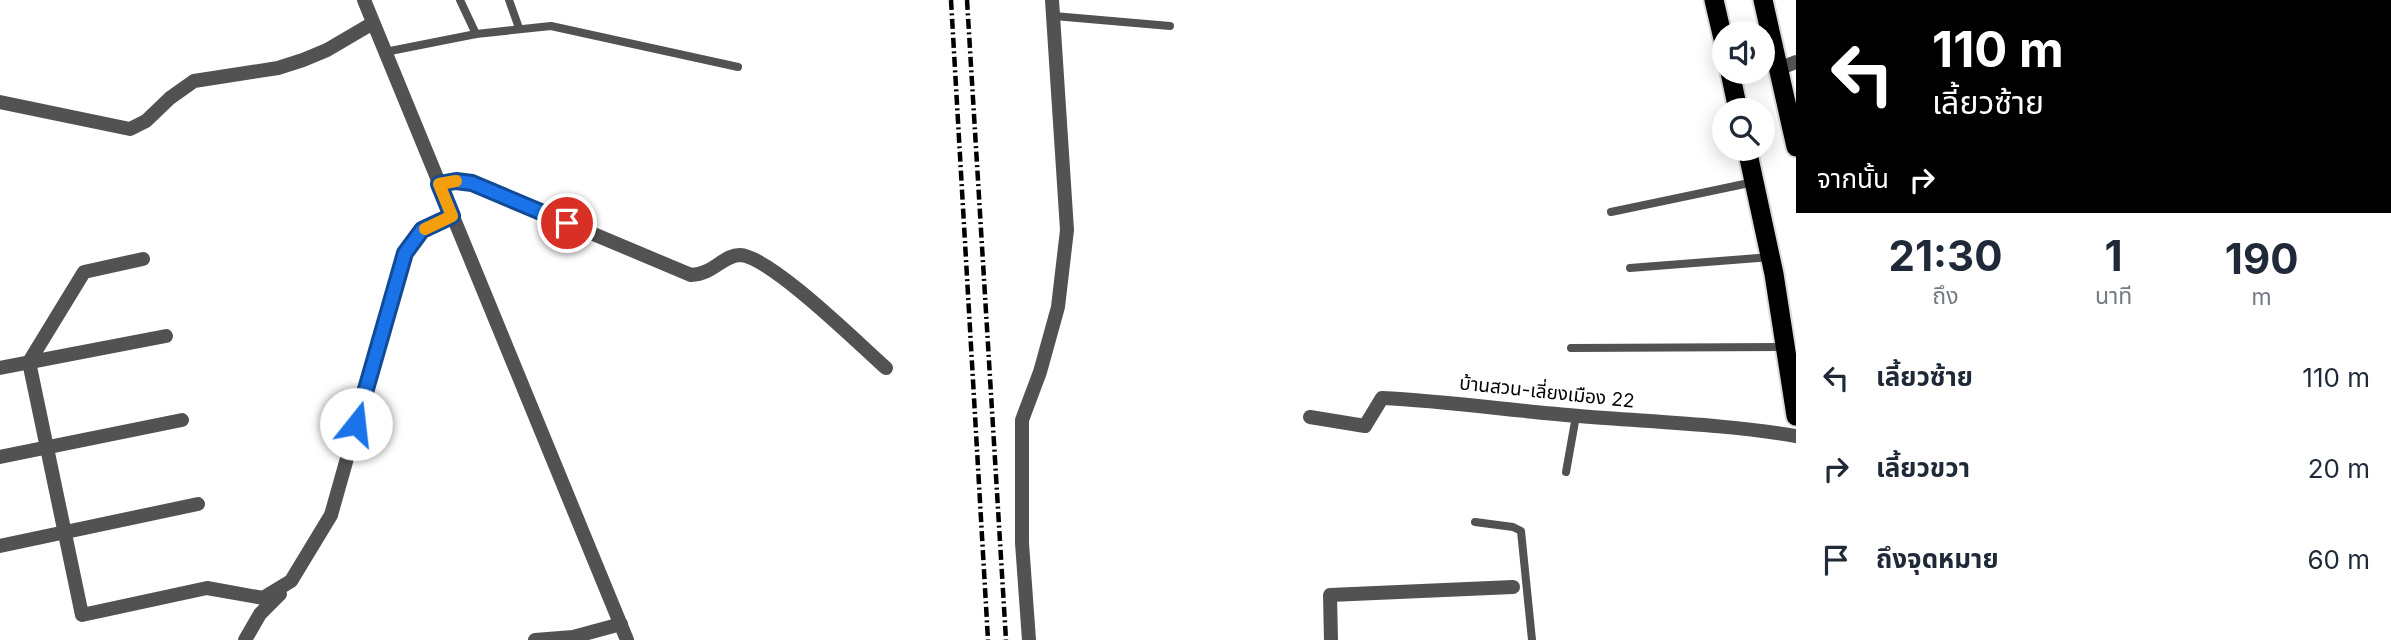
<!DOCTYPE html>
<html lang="th">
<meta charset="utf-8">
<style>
:root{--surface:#fff;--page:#f2f2f3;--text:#1f2937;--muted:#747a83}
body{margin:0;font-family:Inter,"Noto Sans Thai",sans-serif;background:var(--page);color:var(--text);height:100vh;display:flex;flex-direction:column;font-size:26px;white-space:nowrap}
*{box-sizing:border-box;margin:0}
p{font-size:23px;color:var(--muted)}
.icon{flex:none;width:38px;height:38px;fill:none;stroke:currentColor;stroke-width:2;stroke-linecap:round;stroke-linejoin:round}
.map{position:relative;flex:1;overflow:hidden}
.drawer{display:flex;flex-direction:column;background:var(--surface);width:595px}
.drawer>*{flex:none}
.top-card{background:#000;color:#fff;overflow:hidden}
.tools{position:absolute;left:1712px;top:21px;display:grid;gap:14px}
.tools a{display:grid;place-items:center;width:63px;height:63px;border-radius:50%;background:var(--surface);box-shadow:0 4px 18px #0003;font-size:35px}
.pin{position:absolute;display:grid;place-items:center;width:60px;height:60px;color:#fff;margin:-30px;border:4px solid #fff;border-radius:50%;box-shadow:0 2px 7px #0007}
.me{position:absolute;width:77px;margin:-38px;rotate:16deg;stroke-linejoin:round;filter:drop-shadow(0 0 5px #0008)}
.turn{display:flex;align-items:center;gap:24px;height:147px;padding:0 21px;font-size:32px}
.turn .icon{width:91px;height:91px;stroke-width:2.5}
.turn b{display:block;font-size:49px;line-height:60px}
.then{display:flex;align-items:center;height:66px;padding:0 21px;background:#0003;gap:14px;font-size:26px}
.eta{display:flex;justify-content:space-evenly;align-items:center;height:119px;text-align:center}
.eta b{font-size:42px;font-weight:700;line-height:49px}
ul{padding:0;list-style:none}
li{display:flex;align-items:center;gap:21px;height:91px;padding:0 21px}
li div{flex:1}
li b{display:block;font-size:26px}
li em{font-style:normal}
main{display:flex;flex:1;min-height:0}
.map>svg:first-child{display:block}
</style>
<main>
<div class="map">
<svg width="1796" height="640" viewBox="0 0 1796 640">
<rect width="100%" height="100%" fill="#fff"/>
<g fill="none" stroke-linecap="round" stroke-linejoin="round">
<!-- trunk casing -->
<g stroke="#dbdbdb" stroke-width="23">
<g id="trunk">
<path d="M1714,0L1724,43"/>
<path d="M1763,0L1796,147"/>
<path d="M1730,72L1738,110"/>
<path d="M1747,149L1774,274L1796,416"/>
</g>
</g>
<!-- service -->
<g stroke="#525252" stroke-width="8">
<path d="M460,0L476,34"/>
<path d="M509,0L519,28"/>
<path d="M1054,16L1170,26"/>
<path d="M385,52L476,34L551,26L738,67"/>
<path d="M1611,212L1754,182"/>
<path d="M1630,268L1771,257"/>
<path d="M1571,348L1785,347"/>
<path d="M1566,472L1576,416"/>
<path d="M1475,522L1513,527L1521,531L1532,640"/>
</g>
<!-- minor -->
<g stroke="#525252" stroke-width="14">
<path d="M1778,69L1796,62"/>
<path d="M0,102L130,129L146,121L170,98L194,81L278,68L303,60L327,50L373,23"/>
<path d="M439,184L456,181L472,183L691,275C714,274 723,255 740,255C770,256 860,345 886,368"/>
<path d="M143,259L84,272L29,362L82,615L207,588L263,598L291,581L331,515L405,253L422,230L452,216"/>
<path d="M0,368L166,336"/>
<path d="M1310,417L1365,426L1382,398C1448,401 1513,411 1579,416C1651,422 1724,424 1796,436"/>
<path d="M0,457L182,420"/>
<path d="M0,546L198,504"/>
<path d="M245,640L260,614L280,594"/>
<path d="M535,640L573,637L621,624"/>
<path d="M1029,640L1022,543V420L1040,372L1058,307L1067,230L1052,0"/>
<path d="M1331,640L1330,595L1513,587"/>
</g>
<!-- tertiary -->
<path stroke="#525252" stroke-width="14" d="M364,0L627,640"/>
<!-- trunk -->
<use href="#trunk" stroke="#000" stroke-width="19"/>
<!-- rail -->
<g stroke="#000" stroke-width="4.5" stroke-dasharray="10 3.5 2 3.5" stroke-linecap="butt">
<path d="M951,0L988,640"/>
<path d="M967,0L1006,640"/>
</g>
</g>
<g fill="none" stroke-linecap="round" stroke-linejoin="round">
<!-- route casing -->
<g stroke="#114b97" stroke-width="18">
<path id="route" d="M356,424L405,253L422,230L452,216L439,184L456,181L472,183L567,223"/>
</g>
<!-- route -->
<use href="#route" stroke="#1a73e8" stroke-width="12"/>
<!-- slow -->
<path stroke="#f59e0b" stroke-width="12" d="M425,229L452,216L439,184L456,181"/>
</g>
<g text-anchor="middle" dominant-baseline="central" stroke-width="5" stroke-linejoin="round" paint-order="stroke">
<!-- street labels -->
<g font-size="19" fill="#000" stroke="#fff">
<text transform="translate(1547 392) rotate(6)">บ้านสวน-เลี่ยงเมือง 22</text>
</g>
</g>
</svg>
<div class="tools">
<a><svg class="icon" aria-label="sound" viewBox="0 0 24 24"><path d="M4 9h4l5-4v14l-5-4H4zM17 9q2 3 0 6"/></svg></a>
<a><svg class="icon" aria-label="search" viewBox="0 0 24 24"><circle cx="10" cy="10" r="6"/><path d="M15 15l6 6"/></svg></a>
</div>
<div class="pin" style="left:567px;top:223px;background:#d93025"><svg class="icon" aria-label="arrive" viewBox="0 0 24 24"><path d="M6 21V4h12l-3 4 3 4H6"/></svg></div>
<svg class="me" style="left:356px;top:424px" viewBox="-20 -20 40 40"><circle r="19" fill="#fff"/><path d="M0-13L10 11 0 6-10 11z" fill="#1a73e8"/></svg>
</div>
<section class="drawer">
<div class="top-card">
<div class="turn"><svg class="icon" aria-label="left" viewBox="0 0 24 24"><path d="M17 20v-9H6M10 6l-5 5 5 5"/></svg><div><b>110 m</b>เลี้ยวซ้าย</div></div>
<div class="then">จากนั้น<svg class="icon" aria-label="right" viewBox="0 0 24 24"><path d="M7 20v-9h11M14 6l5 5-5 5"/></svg></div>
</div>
<div class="eta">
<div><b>21:30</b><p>ถึง</p></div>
<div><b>1</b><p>นาที</p></div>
<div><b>190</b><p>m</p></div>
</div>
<ul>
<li><svg class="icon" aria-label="left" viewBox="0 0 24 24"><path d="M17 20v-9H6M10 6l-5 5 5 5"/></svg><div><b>เลี้ยวซ้าย</b></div><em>110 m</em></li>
<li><svg class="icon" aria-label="right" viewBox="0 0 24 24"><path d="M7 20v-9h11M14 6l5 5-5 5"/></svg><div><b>เลี้ยวขวา</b></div><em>20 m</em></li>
<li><svg class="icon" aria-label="arrive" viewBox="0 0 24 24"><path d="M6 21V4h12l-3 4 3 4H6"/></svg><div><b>ถึงจุดหมาย</b></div><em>60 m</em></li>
</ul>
</section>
</main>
